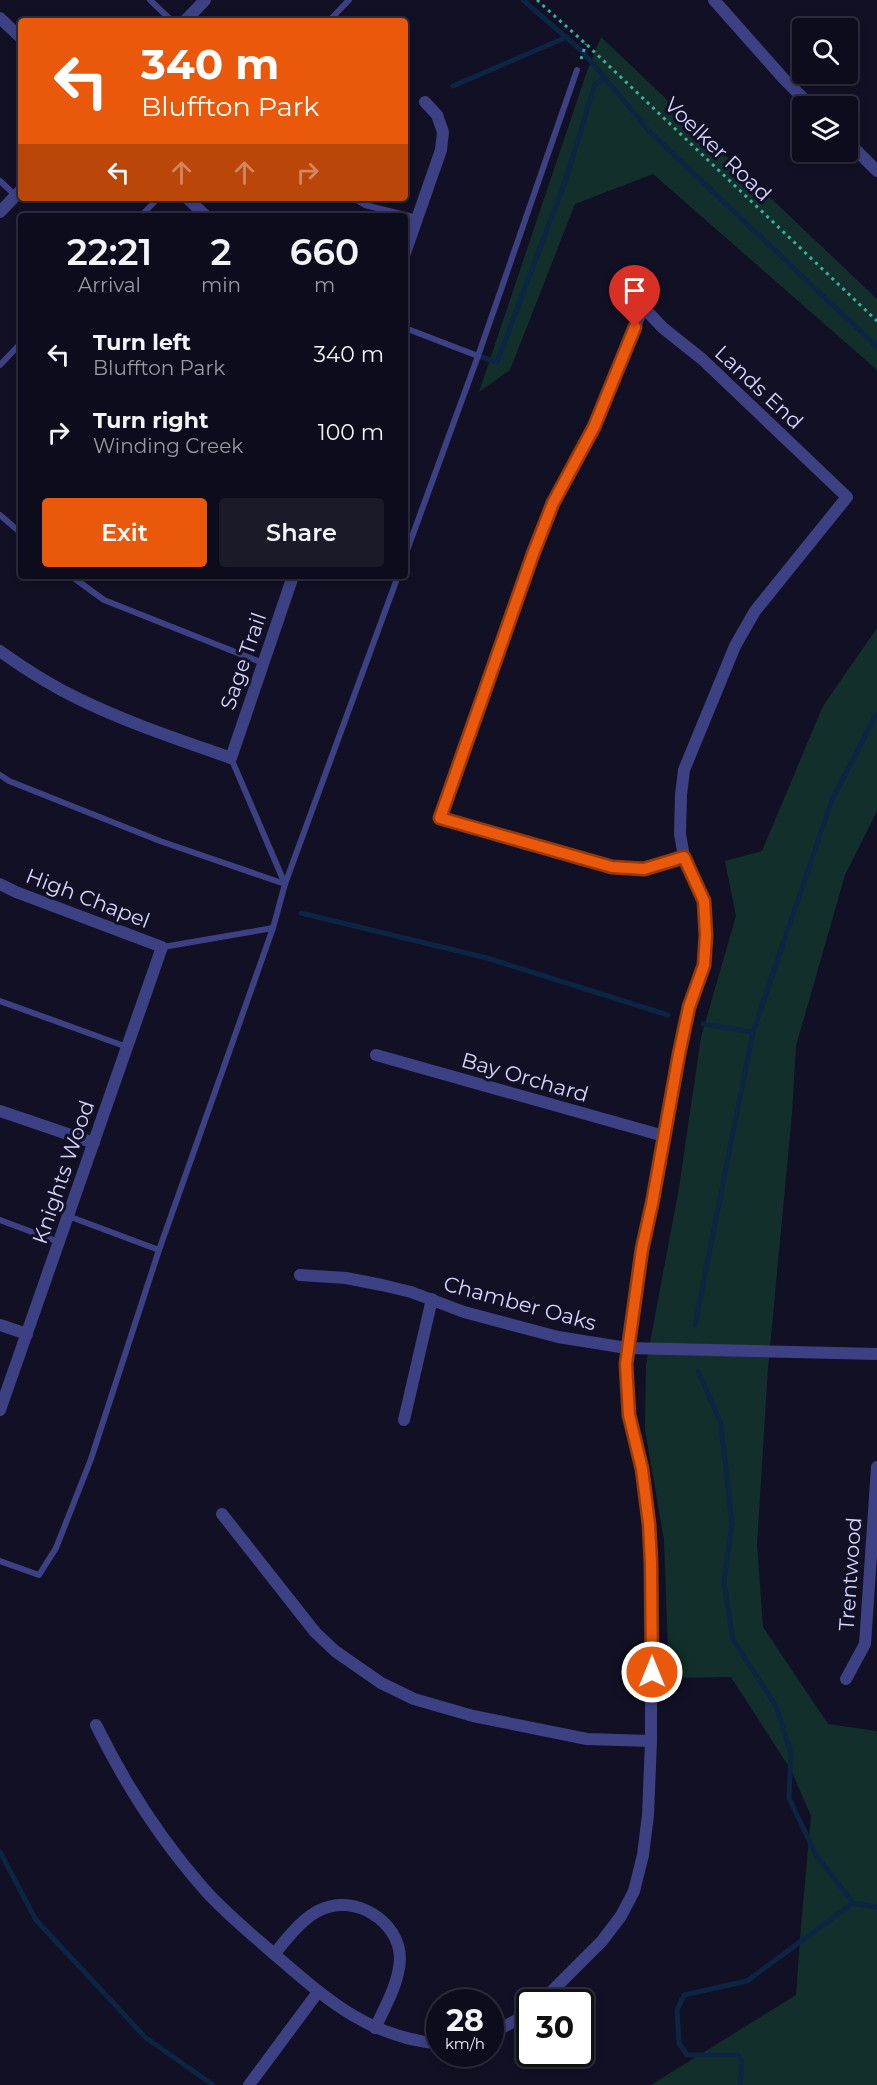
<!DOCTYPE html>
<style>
:root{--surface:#0d0c1c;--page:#1b1a29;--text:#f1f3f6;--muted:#9a9ba3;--line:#2d2c3b;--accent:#ea580c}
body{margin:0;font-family:Montserrat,sans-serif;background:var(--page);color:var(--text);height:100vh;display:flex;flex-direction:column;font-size:22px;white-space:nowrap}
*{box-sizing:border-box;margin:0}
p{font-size:20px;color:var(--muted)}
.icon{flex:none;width:33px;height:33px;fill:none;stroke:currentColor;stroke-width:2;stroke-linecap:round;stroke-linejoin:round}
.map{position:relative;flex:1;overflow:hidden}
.panel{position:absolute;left:18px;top:213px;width:390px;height:366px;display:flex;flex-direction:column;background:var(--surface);border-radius:6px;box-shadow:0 3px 9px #0003,0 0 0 2px var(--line)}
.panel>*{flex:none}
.hud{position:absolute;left:18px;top:18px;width:390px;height:183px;border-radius:6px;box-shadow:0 3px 9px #0003,0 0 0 2px var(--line);background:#ea580c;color:#fff;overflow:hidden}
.controls{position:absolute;left:792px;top:18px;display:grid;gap:12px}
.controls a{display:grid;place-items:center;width:66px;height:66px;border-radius:6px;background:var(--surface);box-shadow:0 3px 9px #0003,0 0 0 2px var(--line);font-size:30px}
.speed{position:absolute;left:426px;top:1989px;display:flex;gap:12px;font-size:30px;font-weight:700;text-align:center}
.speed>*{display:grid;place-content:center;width:78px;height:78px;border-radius:50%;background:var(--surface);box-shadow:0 3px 9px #0003,0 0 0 2px var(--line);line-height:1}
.speed small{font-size:15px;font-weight:400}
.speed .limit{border:3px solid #111;border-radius:9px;background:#fff;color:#111}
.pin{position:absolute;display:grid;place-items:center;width:51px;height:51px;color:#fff;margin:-62px -26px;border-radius:50% 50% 50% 0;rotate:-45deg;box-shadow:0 0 6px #0007}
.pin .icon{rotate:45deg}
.me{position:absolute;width:66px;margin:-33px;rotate:0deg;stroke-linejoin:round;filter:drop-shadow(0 0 4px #0008)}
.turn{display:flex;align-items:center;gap:21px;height:126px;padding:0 24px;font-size:27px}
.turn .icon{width:78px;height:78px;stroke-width:2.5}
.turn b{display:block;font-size:42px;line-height:51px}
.lanes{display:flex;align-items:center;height:57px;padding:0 24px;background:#0003;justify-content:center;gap:30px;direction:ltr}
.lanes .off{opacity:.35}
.eta{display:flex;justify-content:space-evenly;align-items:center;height:102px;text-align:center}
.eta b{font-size:36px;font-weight:600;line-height:42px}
.primary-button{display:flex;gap:12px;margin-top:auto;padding:12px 24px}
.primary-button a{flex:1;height:69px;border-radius:6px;background:var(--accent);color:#fff;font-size:24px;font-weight:600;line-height:69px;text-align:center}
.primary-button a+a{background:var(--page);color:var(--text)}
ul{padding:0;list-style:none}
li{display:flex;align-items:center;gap:18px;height:78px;padding:0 24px}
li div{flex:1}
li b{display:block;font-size:22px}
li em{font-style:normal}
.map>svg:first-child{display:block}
</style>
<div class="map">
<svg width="877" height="2085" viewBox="0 0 877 2085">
<rect width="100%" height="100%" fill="#111025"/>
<!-- green -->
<g fill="#132f2b">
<path d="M601,37L877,299V370L653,174L575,204L510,370L479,392L587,71Z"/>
<path d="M877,628V811L845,875L796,1046L792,1114L768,1368L757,1545L763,1627L828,1724L877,1731V2085H651L796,1995L801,1926L811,1816L791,1770L731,1677L669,1678L664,1540L645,1430L646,1364L679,1188L701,1037L736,916L725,861L762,851L823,706Z"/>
</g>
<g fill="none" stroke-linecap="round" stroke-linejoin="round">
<!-- stream -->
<g stroke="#0c2542" stroke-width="5">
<path d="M523,0L583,52L650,132L877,347"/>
<path d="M453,86L567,37"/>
<path d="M478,356L497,362L565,182L595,84L604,79"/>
<path d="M301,913L487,958L668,1015"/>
<path d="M703,1024L753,1032"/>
<path d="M695,1325L753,1032L832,800L877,713"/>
<path d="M698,1371L721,1424L732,1524L724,1582L733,1640L776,1706L791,1753L789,1798L816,1855L853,1903L877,1907"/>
<path d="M0,1852L36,1920L145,2037L213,2085"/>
<path d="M740,2085L742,2063L738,2055H687L679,2043L677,2010L684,1995L747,1981L853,1903"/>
</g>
<!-- path -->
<g stroke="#34b4a0" stroke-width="3" stroke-dasharray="3 4.5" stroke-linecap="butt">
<path d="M537,0L586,44L877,321"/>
<path d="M581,59L586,44"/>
</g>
<!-- lane -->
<g stroke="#3d4183" stroke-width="6">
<path d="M150,0L172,21"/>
<path d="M329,21L349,0"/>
<path d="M0,181L16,196"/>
<path d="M353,198L365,205L417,218"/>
<path d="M141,216L158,198"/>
<path d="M405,328L478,356"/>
<path d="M0,365L21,343"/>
<path d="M0,515L21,533"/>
<path d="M405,556L478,356L577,70"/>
<path d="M71,576L104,600L263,663"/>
<path d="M231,758L285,884L398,576"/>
<path d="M0,775L9,781L160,841L285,884L273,928L159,1250L91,1459L56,1548L39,1575L0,1561"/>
<path d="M163,947L273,928"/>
<path d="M0,1001L127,1047"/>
<path d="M68,1216L159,1250"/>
<path d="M0,1220L59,1242"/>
</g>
<!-- street -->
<g stroke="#3d4183" stroke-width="12">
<path d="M714,0L783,78L811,106"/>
<path d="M0,18L21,38"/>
<path d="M185,21L205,0"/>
<path d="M848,142L877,171"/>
<path d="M187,198L206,216"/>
<path d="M0,212L21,190"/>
<path d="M405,253L441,150L443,132L437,115L425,102"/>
<path d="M0,651C25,669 52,686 79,699C128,723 180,740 231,758L293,576"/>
<path d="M0,884L16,892L162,947L0,1410"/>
<path d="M376,1055L664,1136"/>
<path d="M0,1111L94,1143"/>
<path d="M300,1275L346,1278L382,1285L411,1292L464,1312L558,1337L627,1348L877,1354"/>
<path d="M0,1325L27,1334"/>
<path d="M404,1420L432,1299"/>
<path d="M222,1514L315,1632L335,1651L381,1683L414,1699L473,1716L587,1739L651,1741"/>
<path d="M846,1679L865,1644L877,1467"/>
<path d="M96,1725C125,1784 160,1839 204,1889C227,1915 255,1937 281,1960C332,2004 371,2037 440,2044"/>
<path d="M274,1954C288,1938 301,1919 320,1910C354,1893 400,1921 400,1959C399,1983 385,2007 375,2028"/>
<path d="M541,2002L602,1941L621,1916L634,1891L643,1855L648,1815L651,1741V1563L645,1486L629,1415L626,1364L642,1249L652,1204L679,1054L689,1007L704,965L706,935L704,901L684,857L680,834L681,795L684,770L735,646L755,611L847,497L702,359L663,328L643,307L594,427L553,503L533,554L440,818L612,867L644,869L684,857"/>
<path d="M490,2034L530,2013"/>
<path d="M249,2085L318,1992"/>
</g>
</g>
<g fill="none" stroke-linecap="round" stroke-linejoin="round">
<!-- route casing -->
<g stroke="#983908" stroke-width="15">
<path id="route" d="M635,327L594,427L553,503L533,554L440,818L612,867L644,869L684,857L704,901L706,935L704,965L689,1007L679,1054L652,1204L642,1249L626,1364L629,1415L642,1469L649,1524L651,1563L652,1672"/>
</g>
<!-- route -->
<use href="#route" stroke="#ea580c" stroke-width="10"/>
</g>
<g text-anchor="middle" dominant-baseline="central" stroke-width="6" stroke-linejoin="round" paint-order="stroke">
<!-- street labels -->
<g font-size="21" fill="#d6d6fe" stroke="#111025">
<text transform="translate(718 149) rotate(44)">Voelker Road</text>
<text transform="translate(759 387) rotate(43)">Lands End</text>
<text transform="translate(243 661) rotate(-71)">Sage Trail</text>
<text transform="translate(88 898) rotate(21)">High Chapel</text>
<text transform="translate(525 1077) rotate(16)">Bay Orchard</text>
<text transform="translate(63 1172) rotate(-71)">Knights Wood</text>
<text transform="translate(520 1303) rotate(15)">Chamber Oaks</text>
<text transform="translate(850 1574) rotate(-86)">Trentwood</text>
</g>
</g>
</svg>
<div class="controls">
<a><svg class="icon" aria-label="search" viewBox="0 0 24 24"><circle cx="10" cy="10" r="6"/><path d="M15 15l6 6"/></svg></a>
<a><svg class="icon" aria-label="layers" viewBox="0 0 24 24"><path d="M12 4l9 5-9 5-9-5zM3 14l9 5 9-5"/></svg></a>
</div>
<div class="speed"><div>28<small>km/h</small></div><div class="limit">30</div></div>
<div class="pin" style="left:635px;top:327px;background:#d93025"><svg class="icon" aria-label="arrive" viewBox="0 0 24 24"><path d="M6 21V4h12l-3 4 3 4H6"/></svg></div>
<svg class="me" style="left:652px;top:1672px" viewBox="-20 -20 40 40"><circle r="17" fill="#ea580c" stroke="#fff" stroke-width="3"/><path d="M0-11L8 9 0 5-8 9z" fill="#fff"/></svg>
<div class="hud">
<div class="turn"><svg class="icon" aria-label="left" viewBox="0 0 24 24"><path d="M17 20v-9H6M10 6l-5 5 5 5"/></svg><div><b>340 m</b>Bluffton Park</div></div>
<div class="lanes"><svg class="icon" aria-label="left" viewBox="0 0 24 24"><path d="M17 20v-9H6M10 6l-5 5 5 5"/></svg><svg class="icon off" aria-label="ahead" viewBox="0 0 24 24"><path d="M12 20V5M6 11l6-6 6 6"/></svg><svg class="icon off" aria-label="ahead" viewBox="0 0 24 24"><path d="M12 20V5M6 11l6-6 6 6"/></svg><svg class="icon off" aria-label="right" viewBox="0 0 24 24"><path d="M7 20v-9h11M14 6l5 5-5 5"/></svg></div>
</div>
<section class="panel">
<div class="eta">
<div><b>22:21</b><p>Arrival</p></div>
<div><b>2</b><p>min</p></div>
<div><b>660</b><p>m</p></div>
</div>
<ul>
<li><svg class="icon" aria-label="left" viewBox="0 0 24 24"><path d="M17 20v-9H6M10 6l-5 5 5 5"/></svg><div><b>Turn left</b><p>Bluffton Park</p></div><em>340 m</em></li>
<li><svg class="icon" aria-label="right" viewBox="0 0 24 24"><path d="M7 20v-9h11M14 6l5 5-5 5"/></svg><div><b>Turn right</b><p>Winding Creek</p></div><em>100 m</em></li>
</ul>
<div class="primary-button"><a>Exit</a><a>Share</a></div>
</section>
</div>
